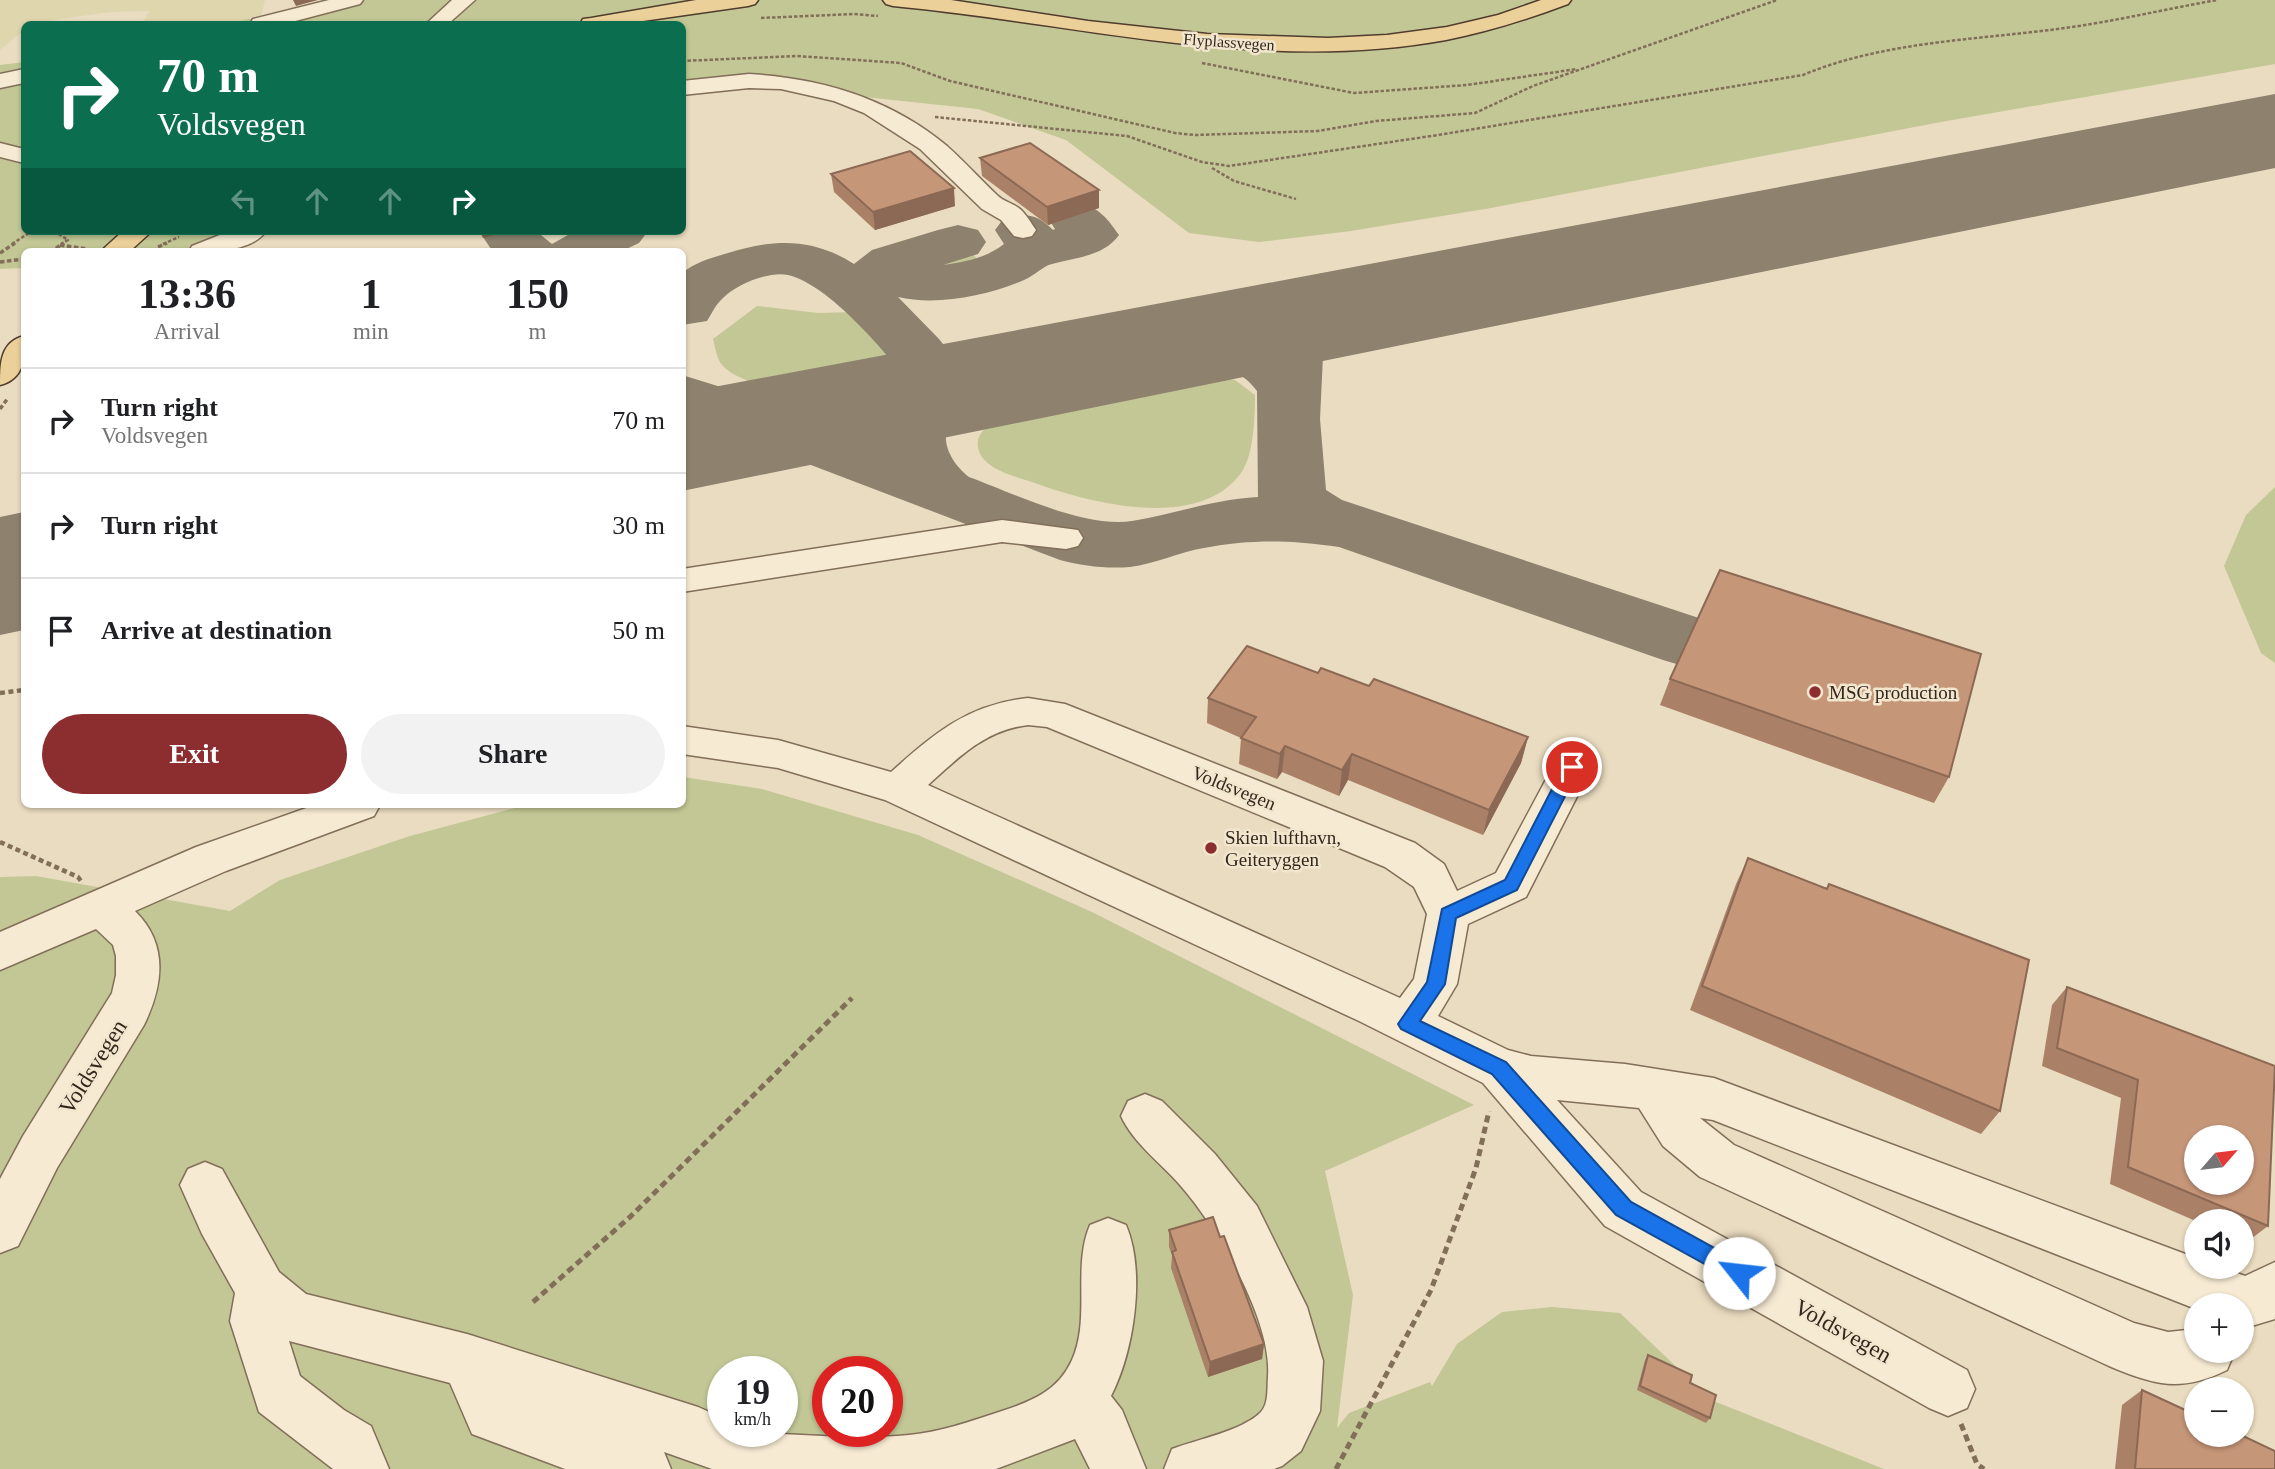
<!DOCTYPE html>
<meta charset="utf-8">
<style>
:root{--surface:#fff;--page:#f2f2f2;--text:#202124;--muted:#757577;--line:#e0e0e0;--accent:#8c2d30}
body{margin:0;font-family:"Times New Roman",serif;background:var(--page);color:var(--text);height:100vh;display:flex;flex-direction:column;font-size:26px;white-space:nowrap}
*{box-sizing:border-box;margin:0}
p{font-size:23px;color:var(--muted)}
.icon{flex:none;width:38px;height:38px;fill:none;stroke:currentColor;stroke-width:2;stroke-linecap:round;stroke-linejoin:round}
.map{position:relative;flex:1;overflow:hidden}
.panel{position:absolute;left:21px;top:248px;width:665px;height:560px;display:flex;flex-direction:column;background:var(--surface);border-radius:10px;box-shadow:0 2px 5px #0004}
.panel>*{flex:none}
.hud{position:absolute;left:21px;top:21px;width:665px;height:214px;border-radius:10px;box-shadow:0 2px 5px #0004;background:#0b6e4f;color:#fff;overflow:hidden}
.needle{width:46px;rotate:62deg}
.controls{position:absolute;left:2184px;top:1125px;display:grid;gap:14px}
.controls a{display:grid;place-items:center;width:70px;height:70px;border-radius:50%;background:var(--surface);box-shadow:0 2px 5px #0004;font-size:35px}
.speed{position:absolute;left:707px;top:1356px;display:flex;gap:14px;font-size:35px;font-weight:700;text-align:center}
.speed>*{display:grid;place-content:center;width:91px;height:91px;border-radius:50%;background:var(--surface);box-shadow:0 2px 5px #0004;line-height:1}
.speed small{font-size:18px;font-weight:400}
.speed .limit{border:10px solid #d22;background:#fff;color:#111}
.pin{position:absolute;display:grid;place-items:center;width:60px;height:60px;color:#fff;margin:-30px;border:4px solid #fff;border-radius:50%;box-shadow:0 2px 7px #0007}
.me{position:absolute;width:77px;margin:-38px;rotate:299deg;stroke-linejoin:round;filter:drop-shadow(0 0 5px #0008)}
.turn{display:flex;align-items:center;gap:24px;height:147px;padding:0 21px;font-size:32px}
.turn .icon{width:91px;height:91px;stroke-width:2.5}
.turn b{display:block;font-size:49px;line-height:60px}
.lanes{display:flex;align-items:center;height:66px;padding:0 21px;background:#0003;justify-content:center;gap:35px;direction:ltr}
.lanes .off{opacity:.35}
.eta{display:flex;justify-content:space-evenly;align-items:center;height:119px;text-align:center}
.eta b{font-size:42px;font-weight:700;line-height:49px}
.cta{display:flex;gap:14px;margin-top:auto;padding:14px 21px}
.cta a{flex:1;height:80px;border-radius:42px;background:var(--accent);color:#fff;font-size:28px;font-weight:700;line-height:80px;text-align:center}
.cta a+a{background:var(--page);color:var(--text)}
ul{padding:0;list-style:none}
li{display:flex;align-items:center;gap:21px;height:105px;padding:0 21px;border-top:2px solid var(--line)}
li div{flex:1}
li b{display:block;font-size:26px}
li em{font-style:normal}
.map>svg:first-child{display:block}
</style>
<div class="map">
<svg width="2275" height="1469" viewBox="0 0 2275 1469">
<rect width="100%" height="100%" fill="#eadcc0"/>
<!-- farmland -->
<path fill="#dfd6ae" d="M0,0H265L261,17L227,24H141L150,11L111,12L24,24V30L0,50Z"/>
<!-- green -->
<g fill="#c2c795" fill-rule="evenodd">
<path d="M333,0H2275V64L1941,122L1491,208L1351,231L1259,242L1189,233L1066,140L978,109L845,95L807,82L683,86L682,24H227Z"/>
<path d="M24,62V231H254L216,252H24V268L0,269V65Z"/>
<path d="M971,251L979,262L933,276L918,268Z"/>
<path d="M757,306L818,313L856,312L893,346L891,348L894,355L893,362C871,351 788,383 761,389C750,379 732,377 722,365C717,359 715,347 713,339Z"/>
<path d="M1194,375L1235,380L1255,395C1255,416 1254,455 1241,473C1197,533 1086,502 1029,481C1013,476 981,468 978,447C975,430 997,420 1008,413Z"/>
<path d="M2275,487V663L2261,653L2224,566L2246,515Z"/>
<path d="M683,777L762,789L918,835L1092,912L1474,1105L1325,1171L1353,1295L1337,1428L1349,1413L1430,1382L1432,1386L1457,1344L1502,1312L1552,1307L1620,1313L1711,1400L1884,1469H0V877L36,876L230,911L280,880L410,836L526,805H682ZM723,1372H782V1432H723ZM828,1372H887V1432H828Z"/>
</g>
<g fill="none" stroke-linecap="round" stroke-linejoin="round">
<!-- taxiway -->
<g fill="#8e816e" fill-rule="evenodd">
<path d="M1075,202C1098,207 1105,215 1119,235C1103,257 1076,257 1052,264C1043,266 1034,276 1024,280C988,296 936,306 898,297L939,339L980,390C972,401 960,408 952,419C937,439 952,464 969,477C1015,494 1084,528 1132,521C1175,514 1215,499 1258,497L1257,391C1232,355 1191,372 1155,368C1148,368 1140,365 1133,363L1124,350L1133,337C1179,326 1223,330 1268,342C1286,316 1331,292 1362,291C1369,291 1377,295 1384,296L1393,309C1389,313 1386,320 1382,322C1363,333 1332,332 1323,356L1320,419L1326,490L1342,500L1717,624L1728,642L1717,660L1690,668L1663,660L1339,547C1291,540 1251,539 1204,548C1179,552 1155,564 1130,567C1106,569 1083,566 1060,560L811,465L706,434L690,419L682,416V375L737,392L742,400L752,406L881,445L887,419L913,387C887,354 830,285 788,275C768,271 736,285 723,298C716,304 712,313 707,321L682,325V273C696,262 711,258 728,253C773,239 812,237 854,264L872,250L938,230L958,225L978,230L986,242L978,254L943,265C965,262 986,258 1004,244L995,230L1004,218C1026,213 1037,214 1053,230L1055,229L1048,218L1056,206Z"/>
<path d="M479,231H536L552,244L575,231H648L639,243L620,252H493Z"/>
</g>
<!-- runway -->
<g fill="#8e816e" fill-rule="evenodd">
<path d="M2275,94V168L682,491V393Z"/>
<path d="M24,512V630L0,635V517Z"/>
</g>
<!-- minor casing -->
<g stroke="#826e59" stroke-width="3">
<g id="minor">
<path d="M329,0H363L360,4L284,24H250L253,19Z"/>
<path d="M452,0H475L448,24H426Z"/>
<path d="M24,69V83L0,88V74Z"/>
<path d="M749,74C822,78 891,99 947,146C965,162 980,179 997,195C1004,202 1013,203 1020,209C1026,214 1031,223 1036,230L1032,236L1023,238L1014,236L1001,220L982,209L920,149L864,113L834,101L781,89L749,88L682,95V81Z"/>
<path d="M0,143L24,149V163L0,157Z"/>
<path d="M230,231H266C252,252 211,252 189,252L192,246Z"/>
<path d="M1002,520L1078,530L1083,538L1078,546L1066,549L1002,542L682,592V569Z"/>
<path d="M1028,698L1065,704L1415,843L1444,864L1457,891L1496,873L1558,757L1572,752L1586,757L1592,767L1526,897L1468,924L1457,984L1438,1016L1508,1050L1531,1056L1625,1064L1714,1078L2196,1258V1267H2221L2245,1276L2275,1262V1319L2245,1328L2242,1327V1306H2196V1309L1713,1120L1700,1118L1734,1145L2134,1323L2168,1332L2196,1329V1351H2235L2227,1370C2180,1393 2155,1385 2109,1366L1700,1177L1663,1146L1639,1108L1557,1100L1641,1192L1967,1370L1975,1389L1967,1408L1948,1416L1929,1408L1605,1226L1483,1083L1359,1021L885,800L778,768L682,754V726L778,740L891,772C935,733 967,705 1028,698ZM1028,725L1047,727L1385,867L1414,887L1427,914L1414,979L1400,998L928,785C958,758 985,730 1028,725Z"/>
<path d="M315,805H380L374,816L226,871L135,911C169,944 163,986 144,1025L57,1168L18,1246L0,1253V1179L23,1136L112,993L116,975V956L113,945L96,929L0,970V932L196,847Z"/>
<path d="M1145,1094L1162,1101L1215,1154L1257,1206L1307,1307L1323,1361L1320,1411L1301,1451L1282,1466L1274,1469H1164L1172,1449C1198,1439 1242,1431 1261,1412C1269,1403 1267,1388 1268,1376C1272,1320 1217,1227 1180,1185C1160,1162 1134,1144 1121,1116L1128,1101Z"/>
<path d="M205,1162L222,1169L279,1272L306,1294L467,1334L698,1407L723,1418V1432C784,1432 847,1441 909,1435C940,1432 972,1421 1002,1411C1032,1401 1058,1391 1072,1360C1091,1318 1072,1267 1090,1225L1108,1218L1126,1225C1146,1272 1134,1351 1111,1396L1122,1410L1146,1469H1090L1075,1439L996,1469H712L664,1452L671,1469H565L472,1434L450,1383L289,1341L300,1376L344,1410L371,1426L389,1469H333L259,1412L230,1321L235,1293L202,1234L180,1185L188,1169Z"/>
</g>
</g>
<!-- major casing -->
<g stroke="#4f3c2d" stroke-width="3">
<g id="major">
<path d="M696,0H758L755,4L748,6L622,24H580L583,19L591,18Z"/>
<path d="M883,0H951L1088,21L1207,34L1328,38L1387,35L1447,27L1498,15L1541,0H1571L1568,4C1528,19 1488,32 1446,40C1260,74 1077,23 893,6L886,4Z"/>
<path d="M123,231H152L129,252H100Z"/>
<path d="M24,336C26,357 24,379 0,385C0,364 0,342 24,336Z"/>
</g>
</g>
<!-- path-far3 -->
<g stroke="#826e59" stroke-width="2.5" stroke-dasharray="3.5 2" stroke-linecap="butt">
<path d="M761,18L854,14L878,16"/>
<path d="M682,61L797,56L901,63L950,81L1175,133L1195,135L1318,131L1376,121L1475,113L1533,86L1777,0"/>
<path d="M1202,63L1354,93L1467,85L1577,69"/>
<path d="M935,117L1127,136L1202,162L1229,166L1438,135L1803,75C1884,41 1978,40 2065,28C2116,21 2166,9 2217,0"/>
<path d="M1212,168L1234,181L1296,199"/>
<path d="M54,231L68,240L61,244"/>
<path d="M12,244L32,231"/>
<path d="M163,244L179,237"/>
</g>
<!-- path-far2 -->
<g stroke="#826e59" stroke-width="3.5" stroke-dasharray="4.5 2.5" stroke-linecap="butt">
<path d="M60,245L87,249"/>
<path d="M158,247L167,243"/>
<path d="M50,252L64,243"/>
<path d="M0,253L15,243"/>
<path d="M0,262L24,259"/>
<path d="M0,409L8,398"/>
</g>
<!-- path-far1 -->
<g stroke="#826e59" stroke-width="4.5" stroke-dasharray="5 3.5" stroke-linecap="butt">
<path d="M0,693L24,690"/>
<path d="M0,842L78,877L81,881"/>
</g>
<!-- path -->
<g stroke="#826e59" stroke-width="5" stroke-dasharray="7 4.5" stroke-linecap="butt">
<path d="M533,1302L630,1217L852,998"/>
<path d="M1961,1424L1977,1464L1984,1469"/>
<path d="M1336,1469L1431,1290L1476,1168L1489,1111"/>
</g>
<!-- minor -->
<use href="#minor" fill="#f6ead2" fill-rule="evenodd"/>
<!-- major -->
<use href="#major" fill="#ecd099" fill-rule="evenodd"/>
</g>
<!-- wall -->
<g fill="#aa8167">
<path d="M980,158L1099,190V208L1048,225L982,176Z"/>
<path d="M831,174L955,206L875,230L834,192Z"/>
<path d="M1318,673L1369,686L1528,737L1521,763L1483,835L1348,780L1339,796L1282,772L1277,779L1239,764L1241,738L1207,723L1208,698Z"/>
<path d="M1670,679L1949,777L1934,803L1660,705Z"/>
<path d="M1748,858L1826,888L1829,884L2000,1111L1981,1134L1690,1010L1736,884Z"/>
<path d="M2067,987L2268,1226L2247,1242L2242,1240V1222H2198L2110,1184L2121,1098L2042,1066L2052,1005Z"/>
<path d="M1169,1230L1220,1237L1264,1344L1262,1359L1208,1377L1171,1268L1172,1255L1169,1247Z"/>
<path d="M1648,1355L1690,1383L1710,1418L1706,1423L1637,1390L1645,1360Z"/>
<path d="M2142,1390L2275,1469H2115L2122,1405Z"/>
</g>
<!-- shaded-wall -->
<g fill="#8b6954">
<path d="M293,0H318L296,6Z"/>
<path d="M954,188L955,206L875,230L873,212Z"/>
<path d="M1099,190V208L1048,225L1047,207Z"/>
<path d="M480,231H508L483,238Z"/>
<path d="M1528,737L1521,763L1483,835L1489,810Z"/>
<path d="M1285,746L1282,772L1277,779L1280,754Z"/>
<path d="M1352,754L1348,780L1339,796L1342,770Z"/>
<path d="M1264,1344L1262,1359L1208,1377L1210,1362Z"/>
</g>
<!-- building -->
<g fill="#c69678" stroke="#8b6954" stroke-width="2" fill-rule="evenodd">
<path d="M1030,143L1099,190L1047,207L980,158Z"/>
<path d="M910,151L954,188L873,212L831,174Z"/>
<path d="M1720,570L1981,654L1949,777L1670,679Z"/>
<path d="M1247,646L1318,673L1321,668L1369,686L1374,679L1528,737L1489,810L1352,754L1342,770L1285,746L1280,754L1241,738L1256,717L1208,698Z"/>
<path d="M1748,858L1827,889L1829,884L2029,960L2000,1111L1702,986Z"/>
<path d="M2067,987L2275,1066L2268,1226L2128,1167L2138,1080L2057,1048ZM2196,1138H2242V1183H2196Z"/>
<path d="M1213,1217L1220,1237L1224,1236L1264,1344L1210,1362L1172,1252L1176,1250L1169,1230Z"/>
<path d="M1648,1355L1692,1375L1690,1383L1716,1395L1710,1418L1640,1386Z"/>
<path d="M2142,1390L2196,1415V1435H2241L2275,1451V1469H2135Z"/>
</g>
<!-- route -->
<path fill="#1a73e8" stroke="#114b97" stroke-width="2" d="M1572,761L1580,767L1517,890L1456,918L1445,984L1420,1021L1506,1062L1631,1202L1747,1266L1750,1273L1747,1280L1739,1283L1616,1215L1492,1074L1401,1029L1398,1024L1427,982L1442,909L1505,880L1566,762Z"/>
<!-- markers -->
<g fill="#8c2d30" stroke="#f2e7ce" stroke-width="2.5">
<circle cx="1815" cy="692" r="7"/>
<circle cx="1211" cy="848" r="7"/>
</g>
<g text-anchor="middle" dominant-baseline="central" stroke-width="5" stroke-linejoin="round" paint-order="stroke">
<!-- far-street labels -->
<g font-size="16" fill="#32261d" stroke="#f2e7ce">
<text transform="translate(1229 42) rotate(4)">Flyplassvegen</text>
</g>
<!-- poi labels -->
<g font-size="19" fill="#32261d" stroke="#f2e7ce" text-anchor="start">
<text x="1829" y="692">MSG production</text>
<text x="1225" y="837">Skien lufthavn,<tspan x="1225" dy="22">Geiteryggen</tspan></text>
</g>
<!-- street labels -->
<g font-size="19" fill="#32261d" stroke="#f2e7ce">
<text transform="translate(1234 788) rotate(22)">Voldsvegen</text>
</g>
<!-- near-street labels -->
<g font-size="23" fill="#32261d" stroke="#f2e7ce">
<text transform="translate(93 1067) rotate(-58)">Voldsvegen</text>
<text transform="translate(1843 1331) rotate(29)">Voldsvegen</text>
</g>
</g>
</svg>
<div class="controls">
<a><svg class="needle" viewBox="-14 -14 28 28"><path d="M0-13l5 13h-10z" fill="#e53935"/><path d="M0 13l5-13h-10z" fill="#757577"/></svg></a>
<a><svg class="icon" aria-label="sound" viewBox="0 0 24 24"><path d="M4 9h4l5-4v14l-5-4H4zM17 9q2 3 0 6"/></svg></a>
<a>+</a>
<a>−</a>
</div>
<div class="speed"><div>19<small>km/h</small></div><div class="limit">20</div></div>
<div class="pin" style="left:1572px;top:767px;background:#d93025"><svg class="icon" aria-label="arrive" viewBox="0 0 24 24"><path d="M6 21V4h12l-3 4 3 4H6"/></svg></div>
<svg class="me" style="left:1739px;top:1273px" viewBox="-20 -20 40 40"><circle r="19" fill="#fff"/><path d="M0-13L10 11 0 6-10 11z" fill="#1a73e8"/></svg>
<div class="hud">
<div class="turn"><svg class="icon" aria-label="right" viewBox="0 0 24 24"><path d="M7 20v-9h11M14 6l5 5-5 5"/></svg><div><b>70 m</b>Voldsvegen</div></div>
<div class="lanes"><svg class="icon off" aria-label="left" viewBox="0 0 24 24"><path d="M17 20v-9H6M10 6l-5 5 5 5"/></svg><svg class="icon off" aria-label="ahead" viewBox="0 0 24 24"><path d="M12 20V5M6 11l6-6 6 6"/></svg><svg class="icon off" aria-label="ahead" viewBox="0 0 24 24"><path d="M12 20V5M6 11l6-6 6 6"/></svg><svg class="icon" aria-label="right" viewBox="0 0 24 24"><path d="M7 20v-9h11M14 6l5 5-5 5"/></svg></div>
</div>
<section class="panel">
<div class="eta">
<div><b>13:36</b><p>Arrival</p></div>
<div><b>1</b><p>min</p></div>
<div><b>150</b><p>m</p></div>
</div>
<ul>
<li><svg class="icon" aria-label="right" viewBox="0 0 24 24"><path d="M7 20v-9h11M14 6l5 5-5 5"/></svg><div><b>Turn right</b><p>Voldsvegen</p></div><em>70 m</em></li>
<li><svg class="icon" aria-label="right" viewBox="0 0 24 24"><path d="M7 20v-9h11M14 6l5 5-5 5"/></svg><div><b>Turn right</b></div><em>30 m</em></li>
<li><svg class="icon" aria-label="arrive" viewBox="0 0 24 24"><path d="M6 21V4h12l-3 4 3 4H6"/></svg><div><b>Arrive at destination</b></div><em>50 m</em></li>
</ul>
<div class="cta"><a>Exit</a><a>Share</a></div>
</section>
</div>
